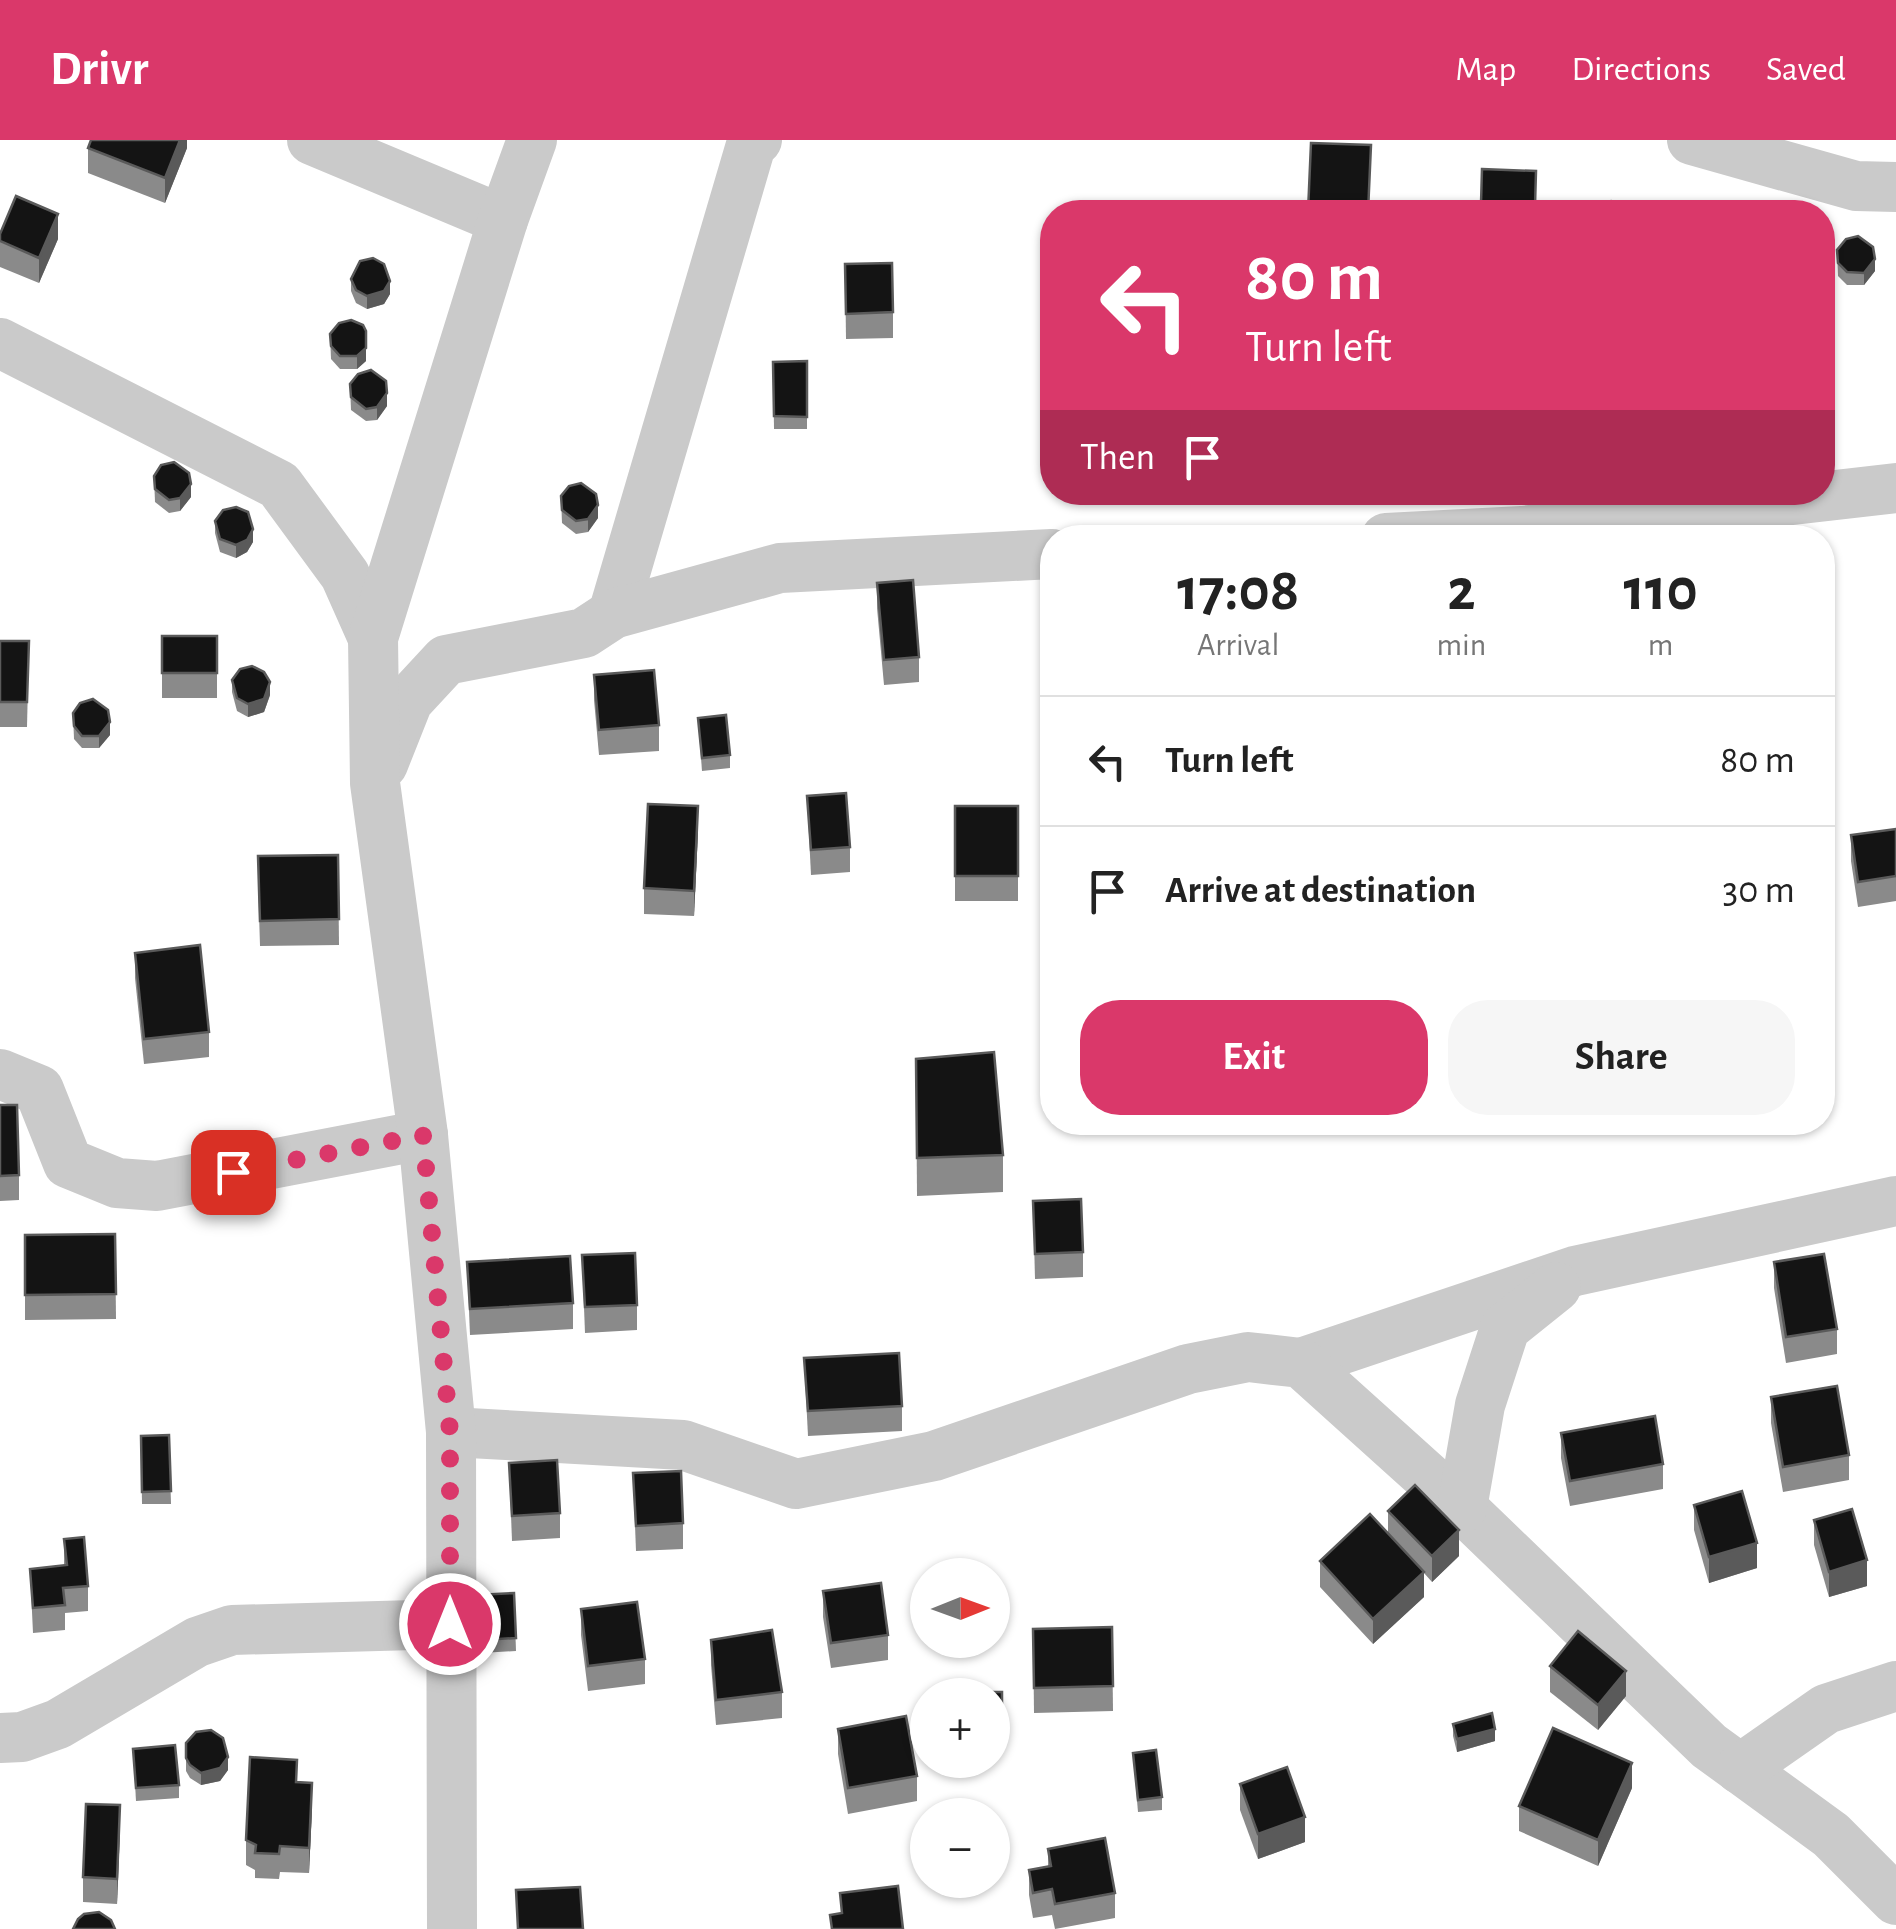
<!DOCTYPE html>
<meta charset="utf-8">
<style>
:root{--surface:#fff;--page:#f6f6f6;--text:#222;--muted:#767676;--line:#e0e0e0;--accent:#da386a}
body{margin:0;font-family:"Alegreya Sans",sans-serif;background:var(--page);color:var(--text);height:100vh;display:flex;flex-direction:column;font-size:38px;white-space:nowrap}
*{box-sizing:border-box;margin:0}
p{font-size:32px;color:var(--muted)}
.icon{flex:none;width:55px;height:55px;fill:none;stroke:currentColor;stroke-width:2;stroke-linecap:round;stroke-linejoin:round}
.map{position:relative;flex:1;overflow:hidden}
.drawer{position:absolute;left:1040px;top:385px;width:795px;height:610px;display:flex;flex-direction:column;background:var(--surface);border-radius:40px;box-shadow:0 2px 8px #0004}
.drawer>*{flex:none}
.banner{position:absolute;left:1040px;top:60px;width:795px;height:305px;border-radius:40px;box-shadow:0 2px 8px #0004;background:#da386a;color:#fff;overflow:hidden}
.needle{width:65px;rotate:89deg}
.controls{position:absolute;left:910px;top:1418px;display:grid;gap:20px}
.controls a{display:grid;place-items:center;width:100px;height:100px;border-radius:50%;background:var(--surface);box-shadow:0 2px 8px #0004;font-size:50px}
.pin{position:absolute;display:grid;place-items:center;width:85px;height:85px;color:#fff;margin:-42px;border-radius:20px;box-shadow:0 5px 15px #0006}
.me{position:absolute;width:110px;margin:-55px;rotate:0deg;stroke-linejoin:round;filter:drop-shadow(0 0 8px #0008)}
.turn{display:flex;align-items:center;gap:35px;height:210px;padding:0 40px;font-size:45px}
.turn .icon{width:130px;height:130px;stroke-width:2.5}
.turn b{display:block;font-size:70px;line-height:85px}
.then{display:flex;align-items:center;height:95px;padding:0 40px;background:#0003;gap:20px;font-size:38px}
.eta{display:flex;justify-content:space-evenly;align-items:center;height:170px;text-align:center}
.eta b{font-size:60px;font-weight:600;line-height:70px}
.action{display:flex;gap:20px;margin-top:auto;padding:20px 40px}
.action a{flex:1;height:115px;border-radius:40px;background:var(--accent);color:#fff;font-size:40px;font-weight:600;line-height:115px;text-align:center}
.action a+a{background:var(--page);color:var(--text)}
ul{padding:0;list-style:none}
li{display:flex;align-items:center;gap:30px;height:130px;padding:0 40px;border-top:2px solid var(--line)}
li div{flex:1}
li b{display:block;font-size:38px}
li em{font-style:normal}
header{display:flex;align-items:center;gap:60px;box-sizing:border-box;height:140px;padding:0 50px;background:var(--accent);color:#fff}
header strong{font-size:48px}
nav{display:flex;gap:55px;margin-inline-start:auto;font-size:35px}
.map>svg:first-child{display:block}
</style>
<header>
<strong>Drivr</strong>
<nav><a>Map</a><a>Directions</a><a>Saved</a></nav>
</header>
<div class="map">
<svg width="1896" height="1789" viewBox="0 0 1896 1789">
<rect width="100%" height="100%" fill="#fff"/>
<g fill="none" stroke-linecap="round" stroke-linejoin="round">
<!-- street -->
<g stroke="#cacaca" stroke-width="50">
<path d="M312,0L503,80"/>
<path d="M1692,0L1856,46L1896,47"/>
<path d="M0,203L279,345L345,435L373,498"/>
<path d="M1386,398L1522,391L1896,348"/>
<path d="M613,474L751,5L757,0"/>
<path d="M383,624L408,561L446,520L584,493L613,474L780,428L1052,414"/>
<path d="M0,934L39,950L68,1023L117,1043L157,1046L423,995"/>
<path d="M1301,1223L1575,1131L1896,1061"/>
<path d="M451,1292L683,1305L796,1344L934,1316L1188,1229L1248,1217L1301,1223L1462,1368L1709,1606L1831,1695L1896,1760"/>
<path d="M1462,1368L1480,1265L1505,1188L1556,1147"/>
<path d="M0,1598L22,1597L58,1584L197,1502L232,1490L450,1484"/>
<path d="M1740,1629L1826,1569L1896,1546"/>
<path d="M452,1789L451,1292L423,995L375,643L373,498L503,80L532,0"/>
</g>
</g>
<!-- wall -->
<g fill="#8a8a8a">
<path d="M187,0V8L165,63L88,33V8Z"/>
<path d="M1482,29L1536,31L1535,72H1481Z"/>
<path d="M0,94L58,99L39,143L0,127Z"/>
<path d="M1837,110L1875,131L1864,145H1847L1838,136Z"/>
<path d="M845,124L893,172V198L846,199Z"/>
<path d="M351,139L390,154L384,164L367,169L356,163L351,151Z"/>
<path d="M330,194L366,221L357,229H340L331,219Z"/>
<path d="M807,221V289H774L773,222Z"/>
<path d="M350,244L387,266L377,280L366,281L351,270Z"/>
<path d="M154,336L191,357L180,371L169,373L155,362Z"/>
<path d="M561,356L598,378L588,392L576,394L562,383Z"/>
<path d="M215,381L253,402L247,412L236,418L220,412L215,393Z"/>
<path d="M877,443L919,517V542L884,545L877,468Z"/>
<rect x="162" y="496" width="55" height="62"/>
<path d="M0,501H29L27,587H0Z"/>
<path d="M594,535L659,585V611L599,615L594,560Z"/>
<path d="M232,540L270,555L264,572L248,577L237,571L232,552Z"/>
<path d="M73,573L110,595L99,608H82L74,599Z"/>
<path d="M698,578L730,615V628L702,631Z"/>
<path d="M807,656L850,707V732L811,735Z"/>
<rect x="955" y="666" width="63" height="95"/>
<path d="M1896,689V761L1858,767L1851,721V695Z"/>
<path d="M698,691L694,776L644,774V748Z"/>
<path d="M338,715L339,805L260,806L258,742Z"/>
<path d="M135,813L209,892V917L144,924L135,838Z"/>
<path d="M916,919L1003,1015V1052L917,1056Z"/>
<path d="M0,965L19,1035V1060L0,1061Z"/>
<path d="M1033,1061L1083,1112V1137L1035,1139Z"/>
<path d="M115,1094L116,1179L25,1180V1095Z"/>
<path d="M582,1115L637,1165V1190L585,1193Z"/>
<path d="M467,1122L573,1163V1189L470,1195Z"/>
<path d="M1774,1122L1837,1189V1214L1786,1223L1774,1148Z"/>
<path d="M804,1218L902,1266V1291L808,1296Z"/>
<path d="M1771,1257L1849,1315V1340L1783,1352L1771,1283Z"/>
<path d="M1561,1293L1663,1324V1349L1570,1366L1561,1318Z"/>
<path d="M169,1295L171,1364H142L141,1296Z"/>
<path d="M509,1323L560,1373V1398L512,1401Z"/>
<path d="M633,1333L683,1383V1409L636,1411Z"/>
<path d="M1694,1365L1757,1428L1709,1443L1694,1390Z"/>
<path d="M1388,1371L1459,1416L1432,1442L1424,1433V1457L1373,1504L1320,1447V1421L1388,1393Z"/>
<path d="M1814,1380L1867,1446L1829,1457L1814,1405Z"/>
<path d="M64,1399L88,1446V1471L65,1473V1490L33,1493L30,1429L64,1425Z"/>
<path d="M823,1451L888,1495V1520L831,1528L823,1477Z"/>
<path d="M514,1453L516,1511L481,1513L478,1455Z"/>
<path d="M581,1469L645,1519V1544L588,1551L581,1495Z"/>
<path d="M1112,1487L1113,1571L1034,1573L1033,1489Z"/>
<path d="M711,1500L782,1552V1578L716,1585L711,1525Z"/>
<path d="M1550,1526L1626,1556L1598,1590L1550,1552Z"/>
<path d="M1002,1552V1589H992V1555Z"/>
<path d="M1453,1584L1495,1601L1457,1612L1453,1596Z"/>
<path d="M838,1589L917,1636V1661L848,1674L838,1614Z"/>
<path d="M186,1603L228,1630L220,1641L201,1645L190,1638L186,1631Z"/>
<path d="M133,1609L179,1645V1658L136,1661Z"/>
<path d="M1133,1613L1162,1657V1670L1138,1672Z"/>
<path d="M297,1642L312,1668L309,1733L280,1732L279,1739L255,1738V1730L246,1725V1700Z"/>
<path d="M1240,1644L1305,1702L1258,1719L1240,1670Z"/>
<path d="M1632,1648L1598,1726L1519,1691V1666Z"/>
<path d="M120,1690L117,1764L83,1762V1737Z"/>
<path d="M1048,1709L1115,1753V1778L1055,1789L1052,1775L1033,1778L1029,1755V1730L1048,1726Z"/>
</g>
<!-- shaded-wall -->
<g fill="#5a5a5a">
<path d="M180,0H187V8L165,63V38Z"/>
<path d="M58,74V99L39,143V118Z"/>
<path d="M1875,119V131L1864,145V133Z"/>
<path d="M390,141V154L384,164L367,169V156Z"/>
<path d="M366,208V221L357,229V216Z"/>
<path d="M387,253V266L377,280V267Z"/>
<path d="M191,344V357L180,371V358Z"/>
<path d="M598,365V378L588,392V379Z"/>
<path d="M253,389V402L247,412L236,418V405Z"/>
<path d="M270,542V555L264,572L248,577V564Z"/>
<path d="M110,582V595L99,608V596Z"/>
<path d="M698,666V691L694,776V751Z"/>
<path d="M1459,1390V1416L1432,1442V1416Z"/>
<path d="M1757,1403V1428L1709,1443V1417Z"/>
<path d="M1867,1420V1446L1829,1457V1432Z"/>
<path d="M1424,1432V1457L1373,1504V1479Z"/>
<path d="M1626,1531V1556L1598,1590V1565Z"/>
<path d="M1495,1589V1601L1457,1612V1599Z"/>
<path d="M228,1617V1630L220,1641L201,1645V1633Z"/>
<path d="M1632,1623V1648L1598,1726V1700Z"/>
<path d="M312,1643V1668L309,1733V1708Z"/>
<path d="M120,1665V1690L117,1764V1739Z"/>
<path d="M1305,1677V1702L1258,1719V1694Z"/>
</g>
<!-- building -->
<g fill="#141414" stroke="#5a5a5a" stroke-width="2.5">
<path d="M91,0H180L165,38L88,8Z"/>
<path d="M1311,3L1371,5L1368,72H1308Z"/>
<path d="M1482,29L1536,31L1535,66L1481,64Z"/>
<path d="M16,56L58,74L39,118L0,101V94Z"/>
<path d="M1611,61L1626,72H1593L1598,64Z"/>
<path d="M1756,63L1774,68L1775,72H1745V70Z"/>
<path d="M1858,96L1873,107L1875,119L1864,133L1847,132L1838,123L1837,110L1846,99Z"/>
<path d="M373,118L384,124L390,141L384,151L367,156L356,150L351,139L360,121Z"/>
<path d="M892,123L893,172L846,174L845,124Z"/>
<path d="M351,180L363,185L366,191V208L357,216H340L331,206L330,194L339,183Z"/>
<path d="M807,221V277L774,276L773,222Z"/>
<path d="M371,230L386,241L387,253L377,267L366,269L351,257L350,244L358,234Z"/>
<path d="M174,322L189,333L191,344L180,358L169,360L155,349L154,336L161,325Z"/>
<path d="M581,343L596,354L598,365L588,379L576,381L562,370L561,356L569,346Z"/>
<path d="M236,367L248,372L253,389L247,400L236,405L220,399L215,381L223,370Z"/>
<path d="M913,440L919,517L884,520L877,443Z"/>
<rect x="162" y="496" width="55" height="37"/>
<path d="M0,501H29L27,562H0Z"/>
<path d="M252,526L264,532L270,542L264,559L248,564L237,558L232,540L240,529Z"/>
<path d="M654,530L659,585L599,590L594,535Z"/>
<path d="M93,559L108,570L110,582L99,596H82L74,586L73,573L80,563Z"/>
<path d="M726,575L730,615L702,618L698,578Z"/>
<path d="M846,653L850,707L811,710L807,656Z"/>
<path d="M648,664L698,666L694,751L644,748Z"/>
<rect x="955" y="666" width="63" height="70"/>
<path d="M1896,689V736L1858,742L1851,695Z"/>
<path d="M338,715L339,779L260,781L258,716Z"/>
<path d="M200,805L209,892L144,899L135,813Z"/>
<path d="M994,912L1003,1015L917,1018L916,919Z"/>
<path d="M0,965H17L19,1035L0,1036Z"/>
<path d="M1081,1059L1083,1112L1035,1114L1033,1061Z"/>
<path d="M115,1094L116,1154L25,1155V1095Z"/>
<path d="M635,1113L637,1165L585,1167L582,1115Z"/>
<path d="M1824,1114L1837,1189L1786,1197L1774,1122Z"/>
<path d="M570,1116L573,1163L470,1169L467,1122Z"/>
<path d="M899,1213L902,1266L808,1271L804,1218Z"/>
<path d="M1837,1246L1849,1315L1783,1327L1771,1257Z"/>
<path d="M1655,1276L1663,1324L1570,1341L1561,1293Z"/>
<path d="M169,1295L171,1351L142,1352L141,1296Z"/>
<path d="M557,1320L560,1373L512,1376L509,1323Z"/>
<path d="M681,1331L683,1383L636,1386L633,1333Z"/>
<path d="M1415,1345L1459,1390L1432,1416L1388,1371Z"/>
<path d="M1742,1351L1757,1403L1709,1417L1694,1365Z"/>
<path d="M1852,1369L1867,1420L1829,1432L1814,1380Z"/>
<path d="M1370,1374L1424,1432L1373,1479L1320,1421Z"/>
<path d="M84,1397L88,1446L63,1448L65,1465L33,1468L30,1429L67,1425L64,1399Z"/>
<path d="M881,1443L888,1495L831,1503L823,1451Z"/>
<path d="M514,1453L516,1498L481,1500L478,1455Z"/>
<path d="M637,1462L645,1519L588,1526L581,1469Z"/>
<path d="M1112,1487L1113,1546L1034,1548L1033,1489Z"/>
<path d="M772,1490L782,1552L716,1560L711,1500Z"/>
<path d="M1578,1491L1626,1531L1598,1565L1550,1526Z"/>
<path d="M967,1552H1002V1576H992V1555H967Z"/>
<path d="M1492,1573L1495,1589L1457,1599L1453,1584Z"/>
<path d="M906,1576L917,1636L848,1648L838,1589Z"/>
<path d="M1553,1588L1632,1623L1598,1700L1519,1666Z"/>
<path d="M211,1590L223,1598L228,1617L220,1628L201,1633L190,1625L186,1618V1603L196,1592Z"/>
<path d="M175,1605L179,1645L136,1648L133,1609Z"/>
<path d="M1156,1610L1162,1657L1138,1660L1133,1613Z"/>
<path d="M250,1617L297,1620L296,1642L312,1643L309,1708L280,1706L279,1714L255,1713L256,1705L246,1700Z"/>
<path d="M1287,1627L1305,1677L1258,1694L1240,1644Z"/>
<path d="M86,1664L120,1665L117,1739L83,1737Z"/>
<path d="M1105,1698L1115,1753L1055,1764L1052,1749L1033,1753L1029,1730L1051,1726L1048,1709Z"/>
<path d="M898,1746L903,1789H832L830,1775L842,1773L840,1753Z"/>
<path d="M580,1747L583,1789H518L516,1750Z"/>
<path d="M99,1772L111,1780L115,1789H73L78,1779L84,1774Z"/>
</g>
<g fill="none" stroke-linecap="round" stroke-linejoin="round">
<!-- route -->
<path stroke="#da386a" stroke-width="18" stroke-dasharray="0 32.4" d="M233,1032L423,995L450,1292V1484"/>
</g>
</svg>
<div class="controls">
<a><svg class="needle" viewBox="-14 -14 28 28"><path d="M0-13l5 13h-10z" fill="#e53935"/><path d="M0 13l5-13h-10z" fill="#767676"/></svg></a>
<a>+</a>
<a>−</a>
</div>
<div class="pin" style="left:233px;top:1032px;background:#d93025"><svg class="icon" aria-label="arrive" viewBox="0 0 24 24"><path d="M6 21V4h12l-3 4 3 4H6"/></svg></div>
<svg class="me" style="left:450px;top:1484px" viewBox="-20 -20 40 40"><circle r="17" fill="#da386a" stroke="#fff" stroke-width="3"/><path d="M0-11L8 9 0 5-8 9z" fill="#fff"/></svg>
<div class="banner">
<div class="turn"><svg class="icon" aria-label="left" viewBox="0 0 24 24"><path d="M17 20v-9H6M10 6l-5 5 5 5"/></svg><div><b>80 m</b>Turn left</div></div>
<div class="then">Then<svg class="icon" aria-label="arrive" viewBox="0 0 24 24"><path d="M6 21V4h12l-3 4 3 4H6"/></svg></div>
</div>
<section class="drawer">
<div class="eta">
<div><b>17:08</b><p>Arrival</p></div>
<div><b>2</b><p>min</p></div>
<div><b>110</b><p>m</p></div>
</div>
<ul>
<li><svg class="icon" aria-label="left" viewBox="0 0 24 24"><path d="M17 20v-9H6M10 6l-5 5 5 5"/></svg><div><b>Turn left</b></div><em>80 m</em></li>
<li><svg class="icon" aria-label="arrive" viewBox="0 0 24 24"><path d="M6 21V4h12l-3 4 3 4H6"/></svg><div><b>Arrive at destination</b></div><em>30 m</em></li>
</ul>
<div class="action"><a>Exit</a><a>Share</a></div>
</section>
</div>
